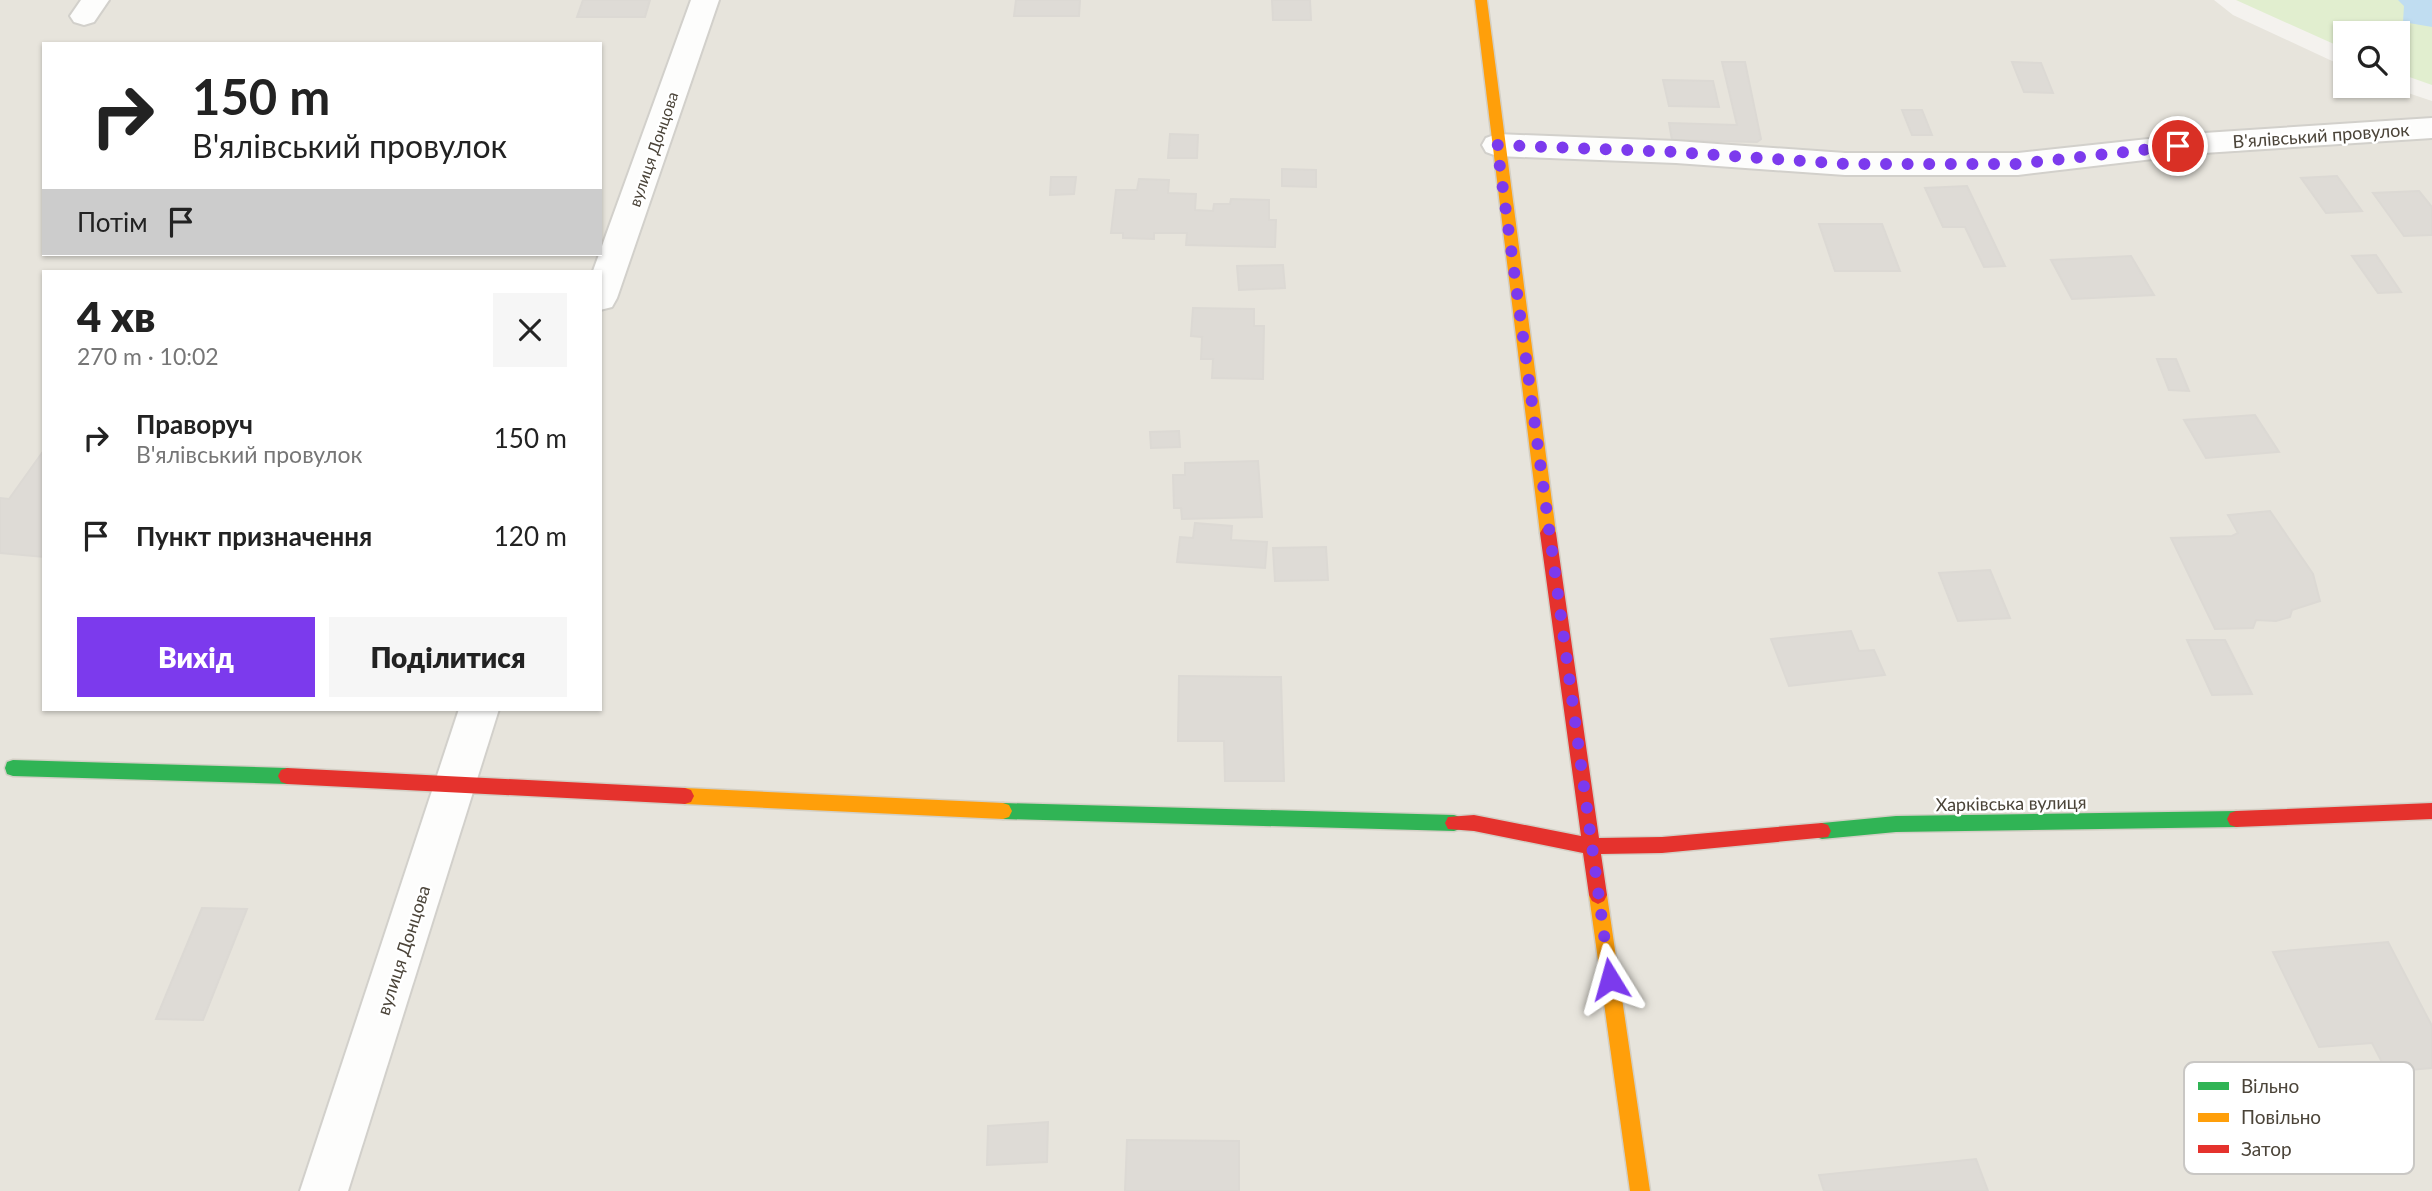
<!DOCTYPE html>
<html lang="uk">
<meta charset="utf-8">
<style>
:root{--surface:#fff;--page:#f6f6f6;--text:#222;--muted:#767676;--accent:#7c3aed}
body{margin:0;font-family:Lato,sans-serif;background:var(--page);color:var(--text);height:100vh;display:flex;flex-direction:column;font-size:26px;white-space:nowrap}
*{box-sizing:border-box;margin:0}
p{font-size:23px;color:var(--muted)}
.icon{flex:none;width:38px;height:38px;fill:none;stroke:currentColor;stroke-width:2;stroke-linecap:round;stroke-linejoin:round}
.map{position:relative;flex:1;overflow:hidden}
.details{position:absolute;left:42px;top:270px;width:560px;height:441px;display:flex;flex-direction:column;background:var(--surface);border-radius:0px;box-shadow:0 2px 5px #0004}
.details>*{flex:none}
.banner{position:absolute;left:42px;top:42px;width:560px;height:214px;border-radius:0px;box-shadow:0 2px 5px #0004;background:#fff;color:var(--text);overflow:hidden}
.controls{position:absolute;left:2333px;top:21px;display:grid;gap:14px}
.controls a{display:grid;place-items:center;width:77px;height:77px;border-radius:0px;background:var(--surface);box-shadow:0 2px 5px #0004;font-size:35px}
.pin{position:absolute;display:grid;place-items:center;width:60px;height:60px;color:#fff;margin:-30px;border:4px solid #fff;border-radius:50%;box-shadow:0 2px 7px #0007}
.me{position:absolute;width:77px;margin:-38px;rotate:352deg;stroke-linejoin:round;filter:drop-shadow(0 0 5px #0008)}
.turn{display:flex;align-items:center;gap:24px;height:147px;padding:0 35px;font-size:32px}
.turn .icon{width:91px;height:91px;stroke-width:2.5}
.turn b{display:block;font-size:49px;line-height:60px}
.then{display:flex;align-items:center;height:66px;padding:0 35px;background:#0003;gap:14px;font-size:26px}
.round{display:grid;place-items:center;flex:none;width:74px;height:74px;border-radius:0px;background:var(--page)}
.head{display:flex;align-items:center;justify-content:space-between;height:119px;padding:0 35px}
h1{font-size:42px;font-weight:800;line-height:52px}
.cta{display:flex;gap:14px;margin-top:auto;padding:14px 35px}
.cta a{flex:1;height:80px;border-radius:0px;background:var(--accent);color:#fff;font-size:28px;font-weight:800;line-height:80px;text-align:center}
.cta a+a{background:var(--page);color:var(--text)}
ul{padding:0;list-style:none}
li{display:flex;align-items:center;gap:21px;height:98px;padding:0 35px}
li div{flex:1}
li b{display:block;font-size:26px}
li em{font-style:normal}
.map>svg:first-child{display:block}
</style>
<div class="map">
<svg width="2432" height="1191" viewBox="0 0 2432 1191">
<rect width="100%" height="100%" fill="#f4f2ee"/>
<!-- residential -->
<path fill="#e7e4dc" fill-rule="evenodd" d="M0,0H2214L2233,15L2345,67V86H2387L2432,101V1191H0ZM44,44H600V254H44ZM44,271H600V709H44Z"/>
<!-- green -->
<path fill="#e1eecf" d="M2236,0H2432V85L2398,73V33H2345V49Z"/>
<!-- water -->
<path fill="#c0ddf1" d="M2398,0H2432V27L2403,22L2404,6Z"/>
<!-- building -->
<g fill="#dedbd6" stroke="#dcd9d4" stroke-width="2">
<path d="M583,0H650L645,17H577Z"/>
<path d="M1016,0H1080L1079,16H1014Z"/>
<path d="M1272,0H1310L1311,20H1273Z"/>
<path d="M1722,62H1745L1761,139L1757,142L1672,140L1669,123L1737,125Z"/>
<path d="M2012,62L2041,63L2053,93L2024,92Z"/>
<path d="M1663,80L1713,81L1719,107L1669,106Z"/>
<path d="M1902,110H1922L1932,135H1912Z"/>
<path d="M1170,134L1198,135L1197,158H1168Z"/>
<path d="M1282,169L1316,170V187L1282,186Z"/>
<path d="M2337,176L2362,211L2326,213L2301,178Z"/>
<path d="M1051,177H1076L1074,194L1050,195Z"/>
<path d="M1139,179L1169,180L1168,193L1196,194L1195,210L1213,211L1214,204H1230L1231,199L1269,200V220H1276L1275,247L1186,245L1187,233H1154V239L1123,238V233H1111L1116,190H1137Z"/>
<path d="M1967,186L2005,266L1984,267L1965,227H1943L1925,188Z"/>
<path d="M2419,191L2432,207V235L2404,236L2373,193Z"/>
<path d="M1819,224H1882L1900,271H1835Z"/>
<path d="M2376,255L2401,292L2378,293L2352,256Z"/>
<path d="M2131,256L2154,295L2072,299L2051,260Z"/>
<path d="M1283,265L1285,288L1239,290L1237,266Z"/>
<path d="M1193,308L1254,309V326H1264L1263,379L1212,378L1213,359H1201L1202,337L1191,336Z"/>
<path d="M2157,359H2176L2189,391L2169,390Z"/>
<path d="M2255,415L2279,452L2206,458L2184,420Z"/>
<path d="M1179,431L1180,447L1151,448L1150,432Z"/>
<path d="M44,450V557L0,553V498L9,499Z"/>
<path d="M1258,461L1262,517L1182,519L1181,508H1174L1173,475H1185V463Z"/>
<path d="M2270,511L2313,574L2320,601L2292,610L2290,617L2276,621L2256,620L2253,628L2215,629L2171,538L2232,536L2238,533L2228,515Z"/>
<path d="M1195,523L1232,526L1231,540L1267,542L1265,568L1177,562L1180,537L1193,538Z"/>
<path d="M1326,547L1328,580L1275,581L1273,548Z"/>
<path d="M1990,570L2010,618L1958,621L1939,573Z"/>
<path d="M1851,631L1859,651L1874,650L1885,675L1789,686L1771,639Z"/>
<path d="M2187,640H2225L2252,694L2212,695Z"/>
<path d="M1179,676L1281,677L1284,781H1225L1224,741H1178Z"/>
<path d="M202,908L247,909L203,1020L156,1019Z"/>
<path d="M2388,942L2432,1026V1068L2387,1072L2372,1043L2319,1047L2273,952Z"/>
<path d="M1048,1122L1047,1162L987,1165L988,1126Z"/>
<path d="M1127,1140L1239,1141V1191H1125Z"/>
<path d="M1976,1159L1988,1191H1824L1819,1175Z"/>
</g>
<g fill="none" stroke-linecap="round" stroke-linejoin="round">
<!-- street casing -->
<g stroke="#d2d0cb" stroke-width="4">
<g id="street">
<path d="M81,0H109L94,22L84,25L74,22L70,16Z"/>
<path d="M691,0H719L617,298L612,307L600,310V271H593Z"/>
<path d="M2432,118V138L2204,153L2018,175H1845L1676,163L1497,156L1486,152L1482,145L1486,138L1497,134L1676,141L1845,153H2018L2204,133Z"/>
<path d="M459,709H499L348,1191H300Z"/>
</g>
</g>
<!-- fast casing -->
<g stroke="#d3cfc5" stroke-width="3">
<g id="fast">
<path d="M13,760L287,768L293,770L296,776L293,782L287,784L13,776L7,774L5,768L7,762Z"/>
<path d="M1003,803L1454,815L1460,817L1463,823L1460,829L1454,831L1003,819L997,817L994,811L997,805Z"/>
<path d="M2236,811L2242,813L2245,819L2242,825L2236,827L1896,832L1822,839L1816,837L1813,831L1816,825L1822,823L1896,816Z"/>
</g>
</g>
<!-- slow casing -->
<g stroke="#d3cfc5" stroke-width="3">
<g id="slow">
<path d="M1475,0H1487L1556,533L1553,538H1543L1540,533Z"/>
<path d="M685,788L1003,803L1009,805L1012,811L1009,817L1003,819L685,804L679,802L676,796L679,790Z"/>
<path d="M1598,886L1604,889L1607,895L1650,1191H1630L1589,895L1592,889Z"/>
</g>
</g>
<!-- jam casing -->
<g stroke="#d3cfc5" stroke-width="3">
<g id="jam">
<path d="M1548,527L1553,528L1556,533L1599,838L1662,837L1822,823L1828,825L1831,831L1828,837L1662,853L1601,854L1607,895L1604,901L1598,904L1592,901L1589,895L1583,853L1474,831L1448,829L1445,823L1448,817L1474,815L1581,836L1540,533L1543,528Z"/>
<path d="M287,768L685,788L691,790L694,796L691,802L685,804L287,784L281,782L278,776L281,770Z"/>
<path d="M2432,803V819L2236,827L2230,825L2227,819L2230,813L2236,811Z"/>
</g>
</g>
<!-- street -->
<use href="#street" fill="#fdfdfc" fill-rule="evenodd"/>
<!-- fast -->
<use href="#fast" fill="#30b455" fill-rule="evenodd"/>
<!-- slow -->
<use href="#slow" fill="#ff9f0a" fill-rule="evenodd"/>
<!-- jam -->
<use href="#jam" fill="#e5322d" fill-rule="evenodd"/>
</g>
<g fill="none" stroke-linecap="round" stroke-linejoin="round">
<!-- route -->
<path stroke="#7c3aed" stroke-width="12" stroke-dasharray="0 21.6" d="M1610,979L1497,145L1676,152L1845,164H2018L2178,146"/>
</g>
<g text-anchor="middle" dominant-baseline="central" stroke-width="5" stroke-linejoin="round" paint-order="stroke">
<!-- far-street labels -->
<g font-size="16" fill="#4b4439" stroke="#fff">
<text transform="translate(653 149) rotate(-71)">вулиця Донцова</text>
</g>
<!-- street labels -->
<g font-size="18" fill="#4b4439" stroke="#fff">
<text transform="translate(2321 135) rotate(-4)">В'ялівський провулок</text>
<text transform="translate(2011 803) rotate(-1)">Харківська вулиця</text>
<text transform="translate(403 950) rotate(-72)">вулиця Донцова</text>
</g>
</g>
<!-- legend -->
<rect x="2184" y="1062" width="230" height="112" rx="10" fill="#fff" stroke="#c9c7c4" stroke-width="2"/>
<rect x="2198" y="1082" width="31" height="8" fill="#30b455"/>
<rect x="2198" y="1113" width="31" height="9" fill="#ff9f0a"/>
<rect x="2198" y="1145" width="31" height="8" fill="#e5322d"/>
<g font-size="19" fill="#4b4439">
<text x="2241" y="1093">Вільно</text>
<text x="2241" y="1124">Повільно</text>
<text x="2241" y="1156">Затор</text>
</g>
</svg>
<div class="controls">
<a><svg class="icon" aria-label="search" viewBox="0 0 24 24"><circle cx="10" cy="10" r="6"/><path d="M15 15l6 6"/></svg></a>
</div>
<div class="pin" style="left:2178px;top:146px;background:#d93025"><svg class="icon" aria-label="arrive" viewBox="0 0 24 24"><path d="M6 21V4h12l-3 4 3 4H6"/></svg></div>
<svg class="me" style="left:1610px;top:979px" viewBox="-20 -20 40 40"><path d="M0-17L14 15 0 8-14 15z" fill="#7c3aed" stroke="#fff" stroke-width="4"/></svg>
<div class="banner">
<div class="turn"><svg class="icon" aria-label="right" viewBox="0 0 24 24"><path d="M7 20v-9h11M14 6l5 5-5 5"/></svg><div><b>150 m</b>В'ялівський провулок</div></div>
<div class="then">Потім<svg class="icon" aria-label="arrive" viewBox="0 0 24 24"><path d="M6 21V4h12l-3 4 3 4H6"/></svg></div>
</div>
<section class="details">
<div class="head"><div><h1>4 хв</h1><p>270 m · 10:02</p></div><a class="round"><svg class="icon" aria-label="close" viewBox="0 0 24 24"><path d="M6 6l12 12M18 6L6 18"/></svg></a></div>
<ul>
<li><svg class="icon" aria-label="right" viewBox="0 0 24 24"><path d="M7 20v-9h11M14 6l5 5-5 5"/></svg><div><b>Праворуч</b><p>В'ялівський провулок</p></div><em>150 m</em></li>
<li><svg class="icon" aria-label="arrive" viewBox="0 0 24 24"><path d="M6 21V4h12l-3 4 3 4H6"/></svg><div><b>Пункт призначення</b></div><em>120 m</em></li>
</ul>
<div class="cta"><a>Вихід</a><a>Поділитися</a></div>
</section>
</div>
